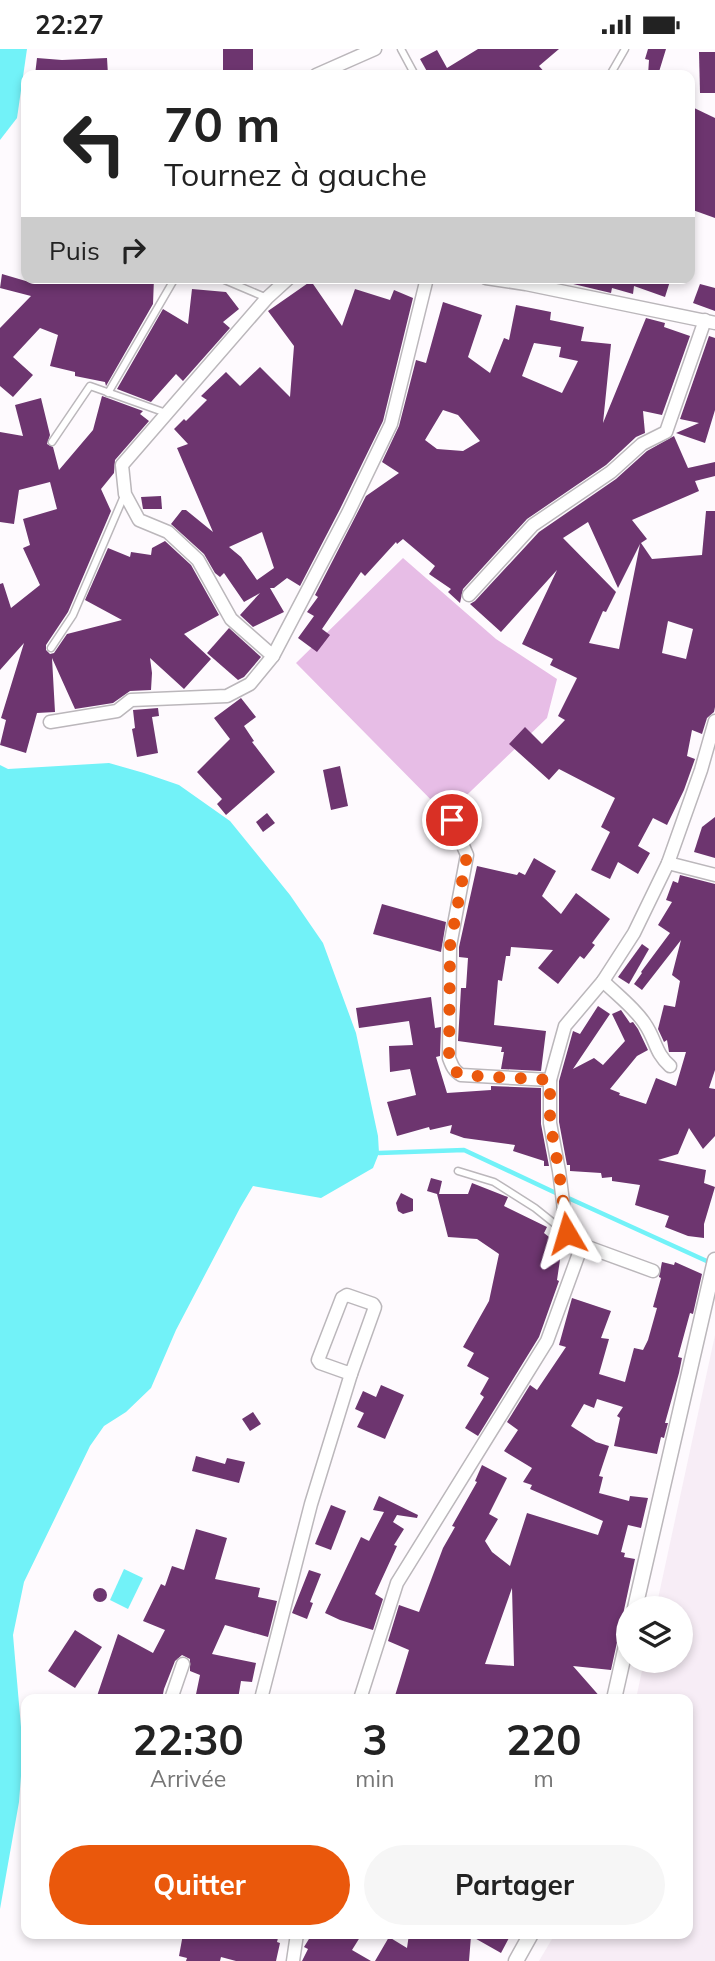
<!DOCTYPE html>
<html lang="fr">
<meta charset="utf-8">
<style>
:root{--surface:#fff;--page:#f6f6f6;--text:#222;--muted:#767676;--accent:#ea580c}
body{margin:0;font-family:Mulish,sans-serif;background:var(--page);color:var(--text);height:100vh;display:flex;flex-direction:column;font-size:26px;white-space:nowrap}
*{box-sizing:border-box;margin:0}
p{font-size:23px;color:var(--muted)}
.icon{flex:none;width:38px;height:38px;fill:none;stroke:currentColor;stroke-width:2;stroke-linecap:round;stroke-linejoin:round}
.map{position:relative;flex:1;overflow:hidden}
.details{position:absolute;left:21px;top:1645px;width:672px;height:245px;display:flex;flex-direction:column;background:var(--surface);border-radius:14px;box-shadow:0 4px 10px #0003}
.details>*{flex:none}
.banner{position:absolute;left:21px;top:21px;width:674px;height:214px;border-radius:14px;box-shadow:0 4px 10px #0003;background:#fff;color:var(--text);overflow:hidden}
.tools{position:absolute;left:616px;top:1547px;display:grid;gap:14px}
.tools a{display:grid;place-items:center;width:77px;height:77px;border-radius:50%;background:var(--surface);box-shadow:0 4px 10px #0003;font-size:35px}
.pin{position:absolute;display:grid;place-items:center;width:60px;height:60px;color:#fff;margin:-30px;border:4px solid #fff;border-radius:50%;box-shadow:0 2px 7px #0007}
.me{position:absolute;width:77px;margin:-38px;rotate:353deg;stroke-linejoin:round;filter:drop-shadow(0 0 5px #0008)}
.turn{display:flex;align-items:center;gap:24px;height:147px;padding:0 28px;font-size:32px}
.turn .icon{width:91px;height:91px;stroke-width:2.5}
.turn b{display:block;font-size:49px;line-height:60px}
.then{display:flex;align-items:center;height:66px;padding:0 28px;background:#0003;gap:14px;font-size:26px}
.eta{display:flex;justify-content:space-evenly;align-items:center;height:119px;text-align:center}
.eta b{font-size:42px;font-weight:700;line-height:49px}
.primary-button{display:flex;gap:14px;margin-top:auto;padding:14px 28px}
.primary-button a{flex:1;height:80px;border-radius:42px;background:var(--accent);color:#fff;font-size:28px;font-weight:700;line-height:80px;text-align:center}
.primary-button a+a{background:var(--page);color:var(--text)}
.status{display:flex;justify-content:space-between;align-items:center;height:49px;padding:0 35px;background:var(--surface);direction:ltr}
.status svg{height:19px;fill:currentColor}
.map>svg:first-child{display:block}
</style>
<div class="status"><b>22:27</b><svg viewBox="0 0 49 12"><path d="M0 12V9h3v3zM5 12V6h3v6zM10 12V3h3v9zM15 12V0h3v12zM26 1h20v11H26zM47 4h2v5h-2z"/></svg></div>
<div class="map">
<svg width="715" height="1912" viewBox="0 0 715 1912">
<rect width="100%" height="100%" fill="#fefafe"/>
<!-- built -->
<path fill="#f7edf6" d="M715,1286V1912H539L555,1885H688V1650H636L644,1612H681V1559H656Z"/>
<!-- green -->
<path fill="#e7bde6" d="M403,509L496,590L557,630L547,669L446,766L296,614Z"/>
<!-- water -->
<g fill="#72f2f8">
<path d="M0,0H27L17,69L0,91Z"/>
<path d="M109,714L144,724L179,736L230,772L290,846L323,894L356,984L378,1087L379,1104L373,1119L321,1149L253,1137L240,1159L176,1281L151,1339L126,1363L104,1377L90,1397L24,1533L13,1586L23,1701L19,1753L0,1860V716L8,720Z"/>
<path d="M124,1520L143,1529L128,1560L110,1551Z"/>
</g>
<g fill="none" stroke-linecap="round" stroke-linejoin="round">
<!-- stream -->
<g stroke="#72f2f8" stroke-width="4.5">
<path d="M379,1104L464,1101L558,1145"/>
<path d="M566,1148L711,1214"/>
</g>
</g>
<!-- building -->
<g fill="#6d356f" fill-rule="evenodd">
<rect x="223" y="0" width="30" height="26"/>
<path d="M478,0H559L539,17L547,26H429L420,10L437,1L447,19Z"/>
<path d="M648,0H666L658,26H648L649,11L645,10Z"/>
<path d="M699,3H715V44H700Z"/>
<path d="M37,9L62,11L107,9L108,26H35Z"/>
<path d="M690,57L715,69V169L690,160Z"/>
<path d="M2,225L36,235L38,229H154L153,255L106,337L105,333L75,327V323L50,317L58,286L40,279L13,308L33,326L13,348L0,337V279L31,247L0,239Z"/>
<path d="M570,229H671L665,248L634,237L633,245L612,239L611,244L569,234Z"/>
<path d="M311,232L342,277L355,240L390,251L394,241L413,249L383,372L340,460L300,537L287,529L274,539H270L284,563L253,578L240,566L260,544L244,553L224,524L220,528L215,524L204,505L171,475L182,461H186L213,483L177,399L188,395L174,380L184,370L186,372L207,351L201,347L226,323L240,337L260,318L290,348L294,297L268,262ZM262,483L274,519L257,531L241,508L229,498Z"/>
<path d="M700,235L715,239V262L693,254Z"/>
<path d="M192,240L226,243L239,260L223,273L230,279L183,332L176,325L151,353L117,340L163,260L188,275Z"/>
<path d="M443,253L482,266L468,308L490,324L504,289L509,291L516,256L551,263L550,271L584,278L581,292L611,295L603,374L646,269L665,274L664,278L690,287L662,366L643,362L645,384L636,388L606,416L527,470L463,540L460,554L448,543L451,540L429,525L435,517L403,490L397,495L396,493L365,527L361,523L322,580L330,586L317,603L298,589L314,567L307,563L318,548L315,546L366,447L399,424L382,413L399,377L416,311L426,314ZM534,294L561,298L559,308L578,312L562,344L522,327ZM443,361L458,366L480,392L463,402L437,400L425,391Z"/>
<path d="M709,287L715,289V361L705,394L676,384L699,374L680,370Z"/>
<path d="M102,347L143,362L140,365L149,372L115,411L114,424L101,440L111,462L68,563L46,596V601L50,605L54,604L67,585L122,571L85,551L108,499L130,508L131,503L151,506L152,499L165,492L191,516L219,566L184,585L211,610L184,640L150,609L152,624L151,641L130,642L113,654L75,660L52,609L55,663L37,664L26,704L0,696L6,671L1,669L24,594L0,621V535L3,534L11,559L40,536L23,499L30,496L23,470L57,460L50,433L19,441L14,475L0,473V383L23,387L15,356L41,349L50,386L47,395L53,398L59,421L93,381Z"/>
<path d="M674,387L688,419L715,413V427L695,432L699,442L632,471L647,490L641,494L652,510L702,506L706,462H715V658L714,663L707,669L702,685L692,681L687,707L695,710L684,741L667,776L653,769L638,797L650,804L638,825L618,813L610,830L591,821L610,783L601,778L615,749L559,720L549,731L509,695L525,678L542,695L565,671L558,667L577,629L550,616L553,610L522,595L557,521L501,583L470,555L475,552L539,483L616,430L647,402ZM588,473L618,539L640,495L619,600L589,594L603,562L606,563L616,543L563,489ZM668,572L693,580L686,610L662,604Z"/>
<path d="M161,447L162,460H143L141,448Z"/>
<path d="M229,579L261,608L244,628L238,631L207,604Z"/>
<path d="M241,649L256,668L244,677L254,692L252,693L275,723L226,766L217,755L222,750L197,723L230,690L214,669Z"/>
<path d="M158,659L159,667L152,668L158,704L137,708L132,680L135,679L133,661Z"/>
<path d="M340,717L348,757L331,761L323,721Z"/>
<path d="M267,764L275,774L263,783L256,773Z"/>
<path d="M715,768V809L694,803L702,778Z"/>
<path d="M534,809L556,822L542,847L561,865L576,844L610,870L592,894L595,896L584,910L580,907L558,935L538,919L553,901L511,898L510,907H506L502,932L498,931L494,976L546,982L541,1022L501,1020L504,1003H501L502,998L458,992L461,939H466L468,909L459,908V898L477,817L517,826L519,823L525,826Z"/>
<path d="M680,826L715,835V1021L709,1039L715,1040V1087L703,1100L689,1079L678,1105L658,1111L706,1121L704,1134L715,1138L704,1175V1189L688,1187L665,1178L669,1167L635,1156L640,1136L612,1132V1128L602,1129L601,1124L570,1122V1116H567L559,1073V1032L573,982L580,985L598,957L610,965L573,1020L594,1009L603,1016L625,992L612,965L621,961L630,974L633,973L638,980L648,1001L637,1007L610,1040L620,1044L619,1046L646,1055L656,1029L676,1037L686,1003H669L667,991L664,993L658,980L664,956L675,958L680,932L672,926L681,891L642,941L634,935L642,924L641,923L670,884L658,876L672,853L666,851L673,832L678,834Z"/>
<path d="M382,855L446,873L441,903L373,885Z"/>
<path d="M642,895L649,900L629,935L618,928Z"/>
<path d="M431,948L435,979L441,978L440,1007L436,1008L447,1044L491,1041V1037L541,1039V1075L549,1117H544V1112L513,1102L515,1096L464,1089L450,1084L452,1076L430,1081L429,1078L397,1087L387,1053L416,1046L410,1020L390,1023L389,997L413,996L409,972L359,979L356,959Z"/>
<path d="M431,1129L442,1132L439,1145H468L472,1134L505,1147L508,1148L504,1157L547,1178L544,1184L558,1195L553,1203L561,1204L557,1231L559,1232L539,1288L478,1387L465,1379L484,1348L480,1345L489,1329L467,1317L474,1304L463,1298L489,1252L499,1205L477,1190L448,1188L437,1145L427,1142Z"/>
<path d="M401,1144L413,1150V1162L403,1165L398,1162L396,1154Z"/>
<path d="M662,1213L674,1216L675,1213L702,1225L693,1265L690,1264L678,1308L682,1309L679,1324L665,1374H668L664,1389L661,1388L657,1405L614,1397L620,1369L617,1367L623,1358L597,1350L594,1359L584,1355L571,1377L596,1393L609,1397L599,1427L603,1428L599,1444L629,1452L630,1447L648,1449L641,1479L628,1476L621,1503L625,1504L624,1508L635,1510L611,1621L573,1617L602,1650H394L409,1601L388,1592L399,1556L419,1563L443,1499L455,1478L452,1477L477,1433L475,1432L482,1416L507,1429L489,1465L498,1470L485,1492L492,1503L510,1517L527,1464L598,1486L603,1472L530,1440L532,1436L523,1433L532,1419L504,1402L518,1381L507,1373L530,1336L537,1341L566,1298L559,1296L572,1249L611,1262L601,1289L609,1290L599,1325L625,1333L634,1299L643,1301L648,1291L657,1259L653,1258L661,1229L659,1228ZM512,1539L514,1617L485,1615Z"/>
<path d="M381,1336L404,1346L385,1390L357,1378L364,1364L355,1360L363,1342L376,1348Z"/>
<path d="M253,1363L261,1375L250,1382L242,1370Z"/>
<path d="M196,1407L225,1415L227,1409L245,1413L239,1434L192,1422Z"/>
<path d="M379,1447L418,1466L417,1469L397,1466L393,1473L404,1480L394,1496L397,1497L375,1545L383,1550L373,1581L340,1571L325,1564L361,1488L369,1492L384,1463L373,1461Z"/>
<path d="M331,1456L346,1462L331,1501L315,1495Z"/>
<path d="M196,1480L227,1489L215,1530L260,1539L258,1548L277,1552L268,1588L225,1576L212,1605L256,1614L252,1633L241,1632L238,1650H195L200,1626L190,1622V1610L182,1606L175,1612L164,1640L162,1650H96L118,1585L153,1604L165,1581L143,1572L161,1535L165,1537L172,1517L184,1521Z"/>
<path d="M309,1521L321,1525L310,1553L313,1554L307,1570L292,1564Z"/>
<circle cx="100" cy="1546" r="7"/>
<path d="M75,1581L102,1598L75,1639L48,1622Z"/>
<path d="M183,1885H279L277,1893L280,1894L276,1912H236L221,1908L220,1912H186L187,1909L179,1907Z"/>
<path d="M312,1885H362L352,1901L371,1912H302L308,1900L304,1898Z"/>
<path d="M409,1885H511L501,1904L471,1887L469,1912H375L389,1888L407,1899Z"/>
</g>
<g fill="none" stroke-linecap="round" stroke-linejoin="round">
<!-- service casing -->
<g stroke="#bbb7bb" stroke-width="9">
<g id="service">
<path d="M401,0L415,26"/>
<path d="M610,26L625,0"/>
<path d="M220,229L267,249"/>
<path d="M108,344L175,229"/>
<path d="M52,393L90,337L166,364"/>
<path d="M51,599L73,566L124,447"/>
<path d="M458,1122L494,1133L535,1159L565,1183"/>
</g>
</g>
<!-- minor casing -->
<g stroke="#bbb7bb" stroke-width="15">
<g id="minor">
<path d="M316,26L375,0"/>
<path d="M289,229L267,249L122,416L125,445L139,471L168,483L198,511L231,570L273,607L348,464L391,375L427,229"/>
<path d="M486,229L526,235L715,274"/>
<path d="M469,546L533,476L611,423L642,395L666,383L705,271"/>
<path d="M50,673L117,662L131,651L227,647L250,635L273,607"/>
<path d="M452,771L467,806L450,897L449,1009C452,1017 454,1022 461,1026L550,1031"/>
<path d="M668,814L715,826"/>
<path d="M603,932C616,945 635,959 645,975C656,991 655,1004 670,1017"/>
<path d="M582,1196L567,1184L559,1122L550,1074V1031L565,977L603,932L634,884L668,814L701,721L715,672"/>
<path d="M347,1246L373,1255L375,1258L351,1325L320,1314L318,1311L342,1249Z"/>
<path d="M171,1650L183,1615"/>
<path d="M261,1650L311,1455L351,1325"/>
<path d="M360,1650L397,1534L547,1292L582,1196L653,1222"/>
<path d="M293,1912L297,1885"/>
</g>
</g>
<!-- tertiary casing -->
<g stroke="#bbb7bb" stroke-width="17">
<g id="tertiary">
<path d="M635,1559L715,1211"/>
<path d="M614,1650L628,1588"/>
<path d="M516,1912L531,1885"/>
</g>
</g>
<!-- service -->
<use href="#service" stroke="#fff" stroke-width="6"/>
<!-- minor -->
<use href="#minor" stroke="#fff" stroke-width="12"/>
<!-- tertiary -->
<use href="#tertiary" stroke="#fff" stroke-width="14"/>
</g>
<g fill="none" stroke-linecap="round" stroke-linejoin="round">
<!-- route -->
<path stroke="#ea580c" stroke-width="12" stroke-dasharray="0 21.6" d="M452,771L467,806L450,897L449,1009C452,1017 453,1022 461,1026L550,1031V1073L559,1122L567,1184"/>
</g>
</svg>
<div class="tools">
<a><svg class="icon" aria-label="layers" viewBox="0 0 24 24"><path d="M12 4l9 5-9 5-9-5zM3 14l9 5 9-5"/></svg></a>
</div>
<div class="pin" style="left:452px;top:771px;background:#d93025"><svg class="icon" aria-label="arrive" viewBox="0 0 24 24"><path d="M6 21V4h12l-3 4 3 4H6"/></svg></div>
<svg class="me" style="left:567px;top:1184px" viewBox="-20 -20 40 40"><path d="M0-17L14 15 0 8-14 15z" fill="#ea580c" stroke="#fff" stroke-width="4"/></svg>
<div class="banner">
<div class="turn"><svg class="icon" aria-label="left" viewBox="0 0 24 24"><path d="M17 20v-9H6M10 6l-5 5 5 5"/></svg><div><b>70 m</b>Tournez à gauche</div></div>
<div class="then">Puis<svg class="icon" aria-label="right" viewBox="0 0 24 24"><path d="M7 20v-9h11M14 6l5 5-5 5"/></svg></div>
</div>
<section class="details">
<div class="eta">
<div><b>22:30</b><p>Arrivée</p></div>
<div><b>3</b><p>min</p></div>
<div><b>220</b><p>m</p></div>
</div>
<div class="primary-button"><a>Quitter</a><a>Partager</a></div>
</section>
</div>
